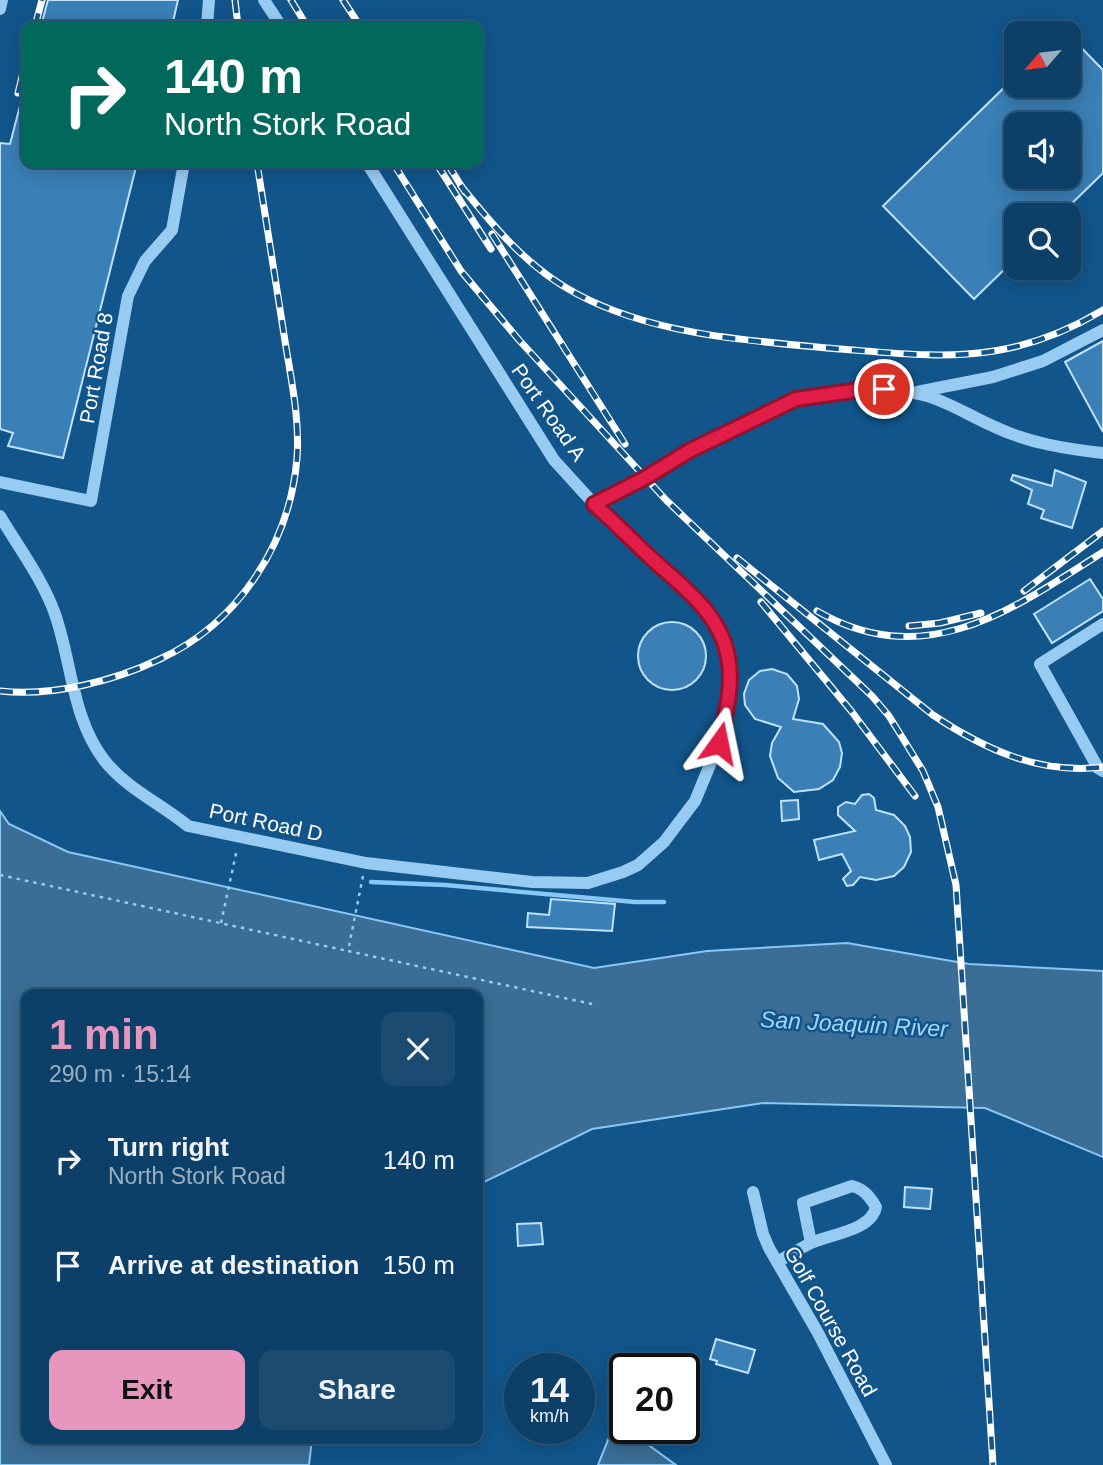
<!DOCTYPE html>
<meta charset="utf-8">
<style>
:root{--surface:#0d4068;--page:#1b4b71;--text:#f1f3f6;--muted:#9aafc0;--line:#2d597c;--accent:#e797bd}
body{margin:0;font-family:Arial,sans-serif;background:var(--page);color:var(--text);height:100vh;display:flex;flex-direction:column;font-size:26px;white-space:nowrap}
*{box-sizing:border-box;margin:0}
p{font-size:23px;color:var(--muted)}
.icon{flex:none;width:38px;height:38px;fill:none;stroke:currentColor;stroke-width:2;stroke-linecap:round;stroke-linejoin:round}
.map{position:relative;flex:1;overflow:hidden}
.panel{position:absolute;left:21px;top:989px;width:462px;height:455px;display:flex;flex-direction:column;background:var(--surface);border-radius:14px;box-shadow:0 4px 18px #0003,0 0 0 2px var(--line)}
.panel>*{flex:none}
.banner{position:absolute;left:21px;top:21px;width:462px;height:147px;border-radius:14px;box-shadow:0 4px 18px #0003,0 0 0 2px var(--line);background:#00695c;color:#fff;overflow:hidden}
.needle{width:46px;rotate:242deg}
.fabs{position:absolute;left:1004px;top:21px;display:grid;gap:14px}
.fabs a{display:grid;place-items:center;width:77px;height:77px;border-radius:14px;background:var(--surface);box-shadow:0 4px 18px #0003,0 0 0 2px var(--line);font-size:35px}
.speed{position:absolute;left:504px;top:1353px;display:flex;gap:14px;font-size:35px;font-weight:700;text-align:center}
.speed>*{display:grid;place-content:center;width:91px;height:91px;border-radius:50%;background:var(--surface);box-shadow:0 4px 18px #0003,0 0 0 2px var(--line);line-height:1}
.speed small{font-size:18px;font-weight:400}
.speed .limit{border:4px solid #111;border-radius:10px;background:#fff;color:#111}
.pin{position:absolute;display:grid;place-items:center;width:60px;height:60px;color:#fff;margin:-30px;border:4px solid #fff;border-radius:50%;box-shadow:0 2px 7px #0007}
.me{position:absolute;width:77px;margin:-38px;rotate:12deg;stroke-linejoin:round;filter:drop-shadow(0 0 5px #0008)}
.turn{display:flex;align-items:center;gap:24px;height:147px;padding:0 28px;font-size:32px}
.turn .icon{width:91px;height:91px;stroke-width:2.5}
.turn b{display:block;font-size:49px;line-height:60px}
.round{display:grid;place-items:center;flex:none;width:74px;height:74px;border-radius:14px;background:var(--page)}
.overview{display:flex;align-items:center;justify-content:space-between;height:119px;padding:0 28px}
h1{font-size:42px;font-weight:700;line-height:52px;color:var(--accent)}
.action{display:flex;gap:14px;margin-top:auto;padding:14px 28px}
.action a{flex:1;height:80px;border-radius:14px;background:var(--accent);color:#111;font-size:28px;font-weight:700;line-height:80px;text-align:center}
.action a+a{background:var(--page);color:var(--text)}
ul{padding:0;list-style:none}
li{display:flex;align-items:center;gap:21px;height:105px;padding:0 28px}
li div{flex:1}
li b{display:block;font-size:26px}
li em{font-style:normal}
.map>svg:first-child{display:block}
</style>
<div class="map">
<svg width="1103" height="1465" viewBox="0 0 1103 1465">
<rect width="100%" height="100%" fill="#11558b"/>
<!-- water -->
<g fill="#3b6e96" stroke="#89c8f5" stroke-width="2">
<path d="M0,811L9,824L68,852L594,968L707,951L847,943L969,964L1103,971V1157L985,1108L763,1103L592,1129L478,1185V994H26V1438L312,1439L309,1465H0Z"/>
<path d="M621,1422L625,1428L676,1465H598L614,1425Z"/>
</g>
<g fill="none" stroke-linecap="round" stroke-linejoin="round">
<!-- stream -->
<path stroke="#89c8f5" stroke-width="4.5" d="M371,882L445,885L635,902H664"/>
</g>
<!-- building -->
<g fill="#3a7fb5" stroke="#bfe2fd" stroke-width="2" fill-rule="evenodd">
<path d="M48,0H178L172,26H41Z"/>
<path d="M1069,35L1103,70V173L1060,215H1017V257L974,299L883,206L1017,75V86H1069ZM1017,124H1069V177H1017Z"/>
<path d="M22,98H26V163H137L63,458L8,446L13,433L0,429V143L10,144Z"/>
<path d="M1103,341V432L1065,362Z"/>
<path d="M1055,470L1086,482L1072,528L1041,518L1044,510L1028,504L1032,490L1011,480L1013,475L1052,486Z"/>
<path d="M1090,579L1103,599V611L1052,643L1034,614Z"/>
<circle cx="672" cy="656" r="34"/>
<path d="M772,669L787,674L797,686L799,699L793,719L823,724L839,742L842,753L840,767L833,780L819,789L794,792L778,778L770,756L772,743L781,727L755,719L745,705L744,694L749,680L760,671Z"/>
<path d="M869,794L874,798L876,810L894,815L905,826L910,837L911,852L904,867L894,876L876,880L860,877L853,885L847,886L843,879L851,871L842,854L819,860L814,840L855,831L838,815V807L846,802L855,804L862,795Z"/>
<path d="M798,800L799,819L782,821L781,801Z"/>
<path d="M551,899L615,904L612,931L527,927L528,913L549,915Z"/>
<path d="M905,1187L932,1189L930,1209L904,1207Z"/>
<path d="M541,1223L543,1244L518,1246L517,1224Z"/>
<path d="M716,1339L755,1350L748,1373L716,1364L717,1361L710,1359Z"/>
</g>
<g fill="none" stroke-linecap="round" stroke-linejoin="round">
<!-- path -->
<g stroke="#98cbf1" stroke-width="2.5" stroke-dasharray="3.5 5" stroke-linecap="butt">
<path d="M0,875L348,951"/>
<path d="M363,876L348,951L592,1004"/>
<path d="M221,923L237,849"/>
</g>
<!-- minor -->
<g stroke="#98cbf1" stroke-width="12">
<path d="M264,0L281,26"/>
<path d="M0,9L2,0"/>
<path d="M207,26L209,0"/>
<path d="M917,392L993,377L1043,361L1103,330"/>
<path d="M0,482L91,501L128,296L145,261L172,230L184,163"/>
<path d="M594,504C695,452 802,365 923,395C948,401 971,417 995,427C1029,443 1066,449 1103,453"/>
<path d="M0,516C19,548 43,580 55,614C72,663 72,718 104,760C127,789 160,803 188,826L366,863L532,882L588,883L623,872L638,865L664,842L695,801L719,743L726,710L730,669L728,655L715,623L697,600L594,504L554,460L367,163"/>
<path d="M1103,624L1040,664L1098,768L1103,771"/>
<path d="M753,1192L763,1234L769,1248L818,1333L886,1465"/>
<path d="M777,1262C788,1256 799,1249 811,1243C830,1234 871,1231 876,1207C870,1197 864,1189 852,1186L803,1203L811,1243"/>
</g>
<!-- rail casing -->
<g stroke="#fff" stroke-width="7">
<g id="rail">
<path d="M235,0L238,26"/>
<path d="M291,0L307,26"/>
<path d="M343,0L360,26"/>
<path d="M35,26L42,0"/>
<path d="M18,93L26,60"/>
<path d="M393,163L461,271L519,340L666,500L872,696L889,716L923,771L938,807L956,885L993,1465"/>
<path d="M436,163L491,249"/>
<path d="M447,163L465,192"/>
<path d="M461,186C495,228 528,268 577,294C656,336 752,341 840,349C892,353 943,359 994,351C1032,345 1070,330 1103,310"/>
<path d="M492,234L625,444"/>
<path d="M737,558L933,715C984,749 1040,775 1103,767"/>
<path d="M1024,591L1103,531"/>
<path d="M761,602L852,712L915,796"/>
<path d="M817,611C925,673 1012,610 1103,552"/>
<path d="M909,626L940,623L981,613"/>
<path d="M0,691C52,697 114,681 160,659C239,623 290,543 297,458C300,419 291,379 285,341C276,282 266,222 257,163"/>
</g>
</g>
<!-- rail -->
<use href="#rail" stroke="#11558b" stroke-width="4.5" stroke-dasharray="13" stroke-linecap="butt"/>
</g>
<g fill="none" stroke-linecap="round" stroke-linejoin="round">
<!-- route casing -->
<g stroke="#92132f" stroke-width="18">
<path id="route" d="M719,743C725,716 734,686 728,657C720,612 681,586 650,557C631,539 613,521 594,504L645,478L689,451L796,399L867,389H884"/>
</g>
<!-- route -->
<use href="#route" stroke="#e11d48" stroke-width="12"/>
</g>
<g text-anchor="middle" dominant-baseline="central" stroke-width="5" stroke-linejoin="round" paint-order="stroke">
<!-- street labels -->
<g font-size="21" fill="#fff" stroke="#11558b">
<text transform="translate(96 368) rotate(-80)">Port Road 8</text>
<text transform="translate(549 412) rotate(55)">Port Road A</text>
<text transform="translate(266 822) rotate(12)">Port Road D</text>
<text transform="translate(831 1321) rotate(61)">Golf Course Road</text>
</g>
<!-- water labels -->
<g font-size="23" font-style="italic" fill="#a4d5f9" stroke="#11558b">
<text transform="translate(854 1024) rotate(3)">San Joaquin River</text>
</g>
</g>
</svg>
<div class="fabs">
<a><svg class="needle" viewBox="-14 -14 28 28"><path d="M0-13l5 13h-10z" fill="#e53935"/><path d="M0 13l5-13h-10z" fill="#9aafc0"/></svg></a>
<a><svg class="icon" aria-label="sound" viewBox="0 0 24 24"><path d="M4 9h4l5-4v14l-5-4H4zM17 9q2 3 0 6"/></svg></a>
<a><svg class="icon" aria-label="search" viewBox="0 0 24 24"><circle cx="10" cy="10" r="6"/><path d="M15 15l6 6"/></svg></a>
</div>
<div class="speed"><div>14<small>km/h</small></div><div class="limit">20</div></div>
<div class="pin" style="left:884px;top:389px;background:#d93025"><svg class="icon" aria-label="arrive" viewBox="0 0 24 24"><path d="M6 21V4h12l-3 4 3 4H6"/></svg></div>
<svg class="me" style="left:719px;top:743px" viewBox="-20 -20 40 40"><path d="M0-17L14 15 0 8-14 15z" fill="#e11d48" stroke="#fff" stroke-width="4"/></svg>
<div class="banner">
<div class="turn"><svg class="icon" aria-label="right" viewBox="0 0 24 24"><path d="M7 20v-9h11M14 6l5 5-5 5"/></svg><div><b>140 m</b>North Stork Road</div></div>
</div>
<section class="panel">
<div class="overview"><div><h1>1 min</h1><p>290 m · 15:14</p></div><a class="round"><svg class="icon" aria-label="close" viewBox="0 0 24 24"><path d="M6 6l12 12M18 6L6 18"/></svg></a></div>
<ul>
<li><svg class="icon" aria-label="right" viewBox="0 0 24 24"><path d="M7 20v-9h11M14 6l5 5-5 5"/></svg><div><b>Turn right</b><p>North Stork Road</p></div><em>140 m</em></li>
<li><svg class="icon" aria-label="arrive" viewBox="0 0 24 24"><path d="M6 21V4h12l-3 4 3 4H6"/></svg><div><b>Arrive at destination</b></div><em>150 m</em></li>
</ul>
<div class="action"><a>Exit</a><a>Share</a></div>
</section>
</div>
